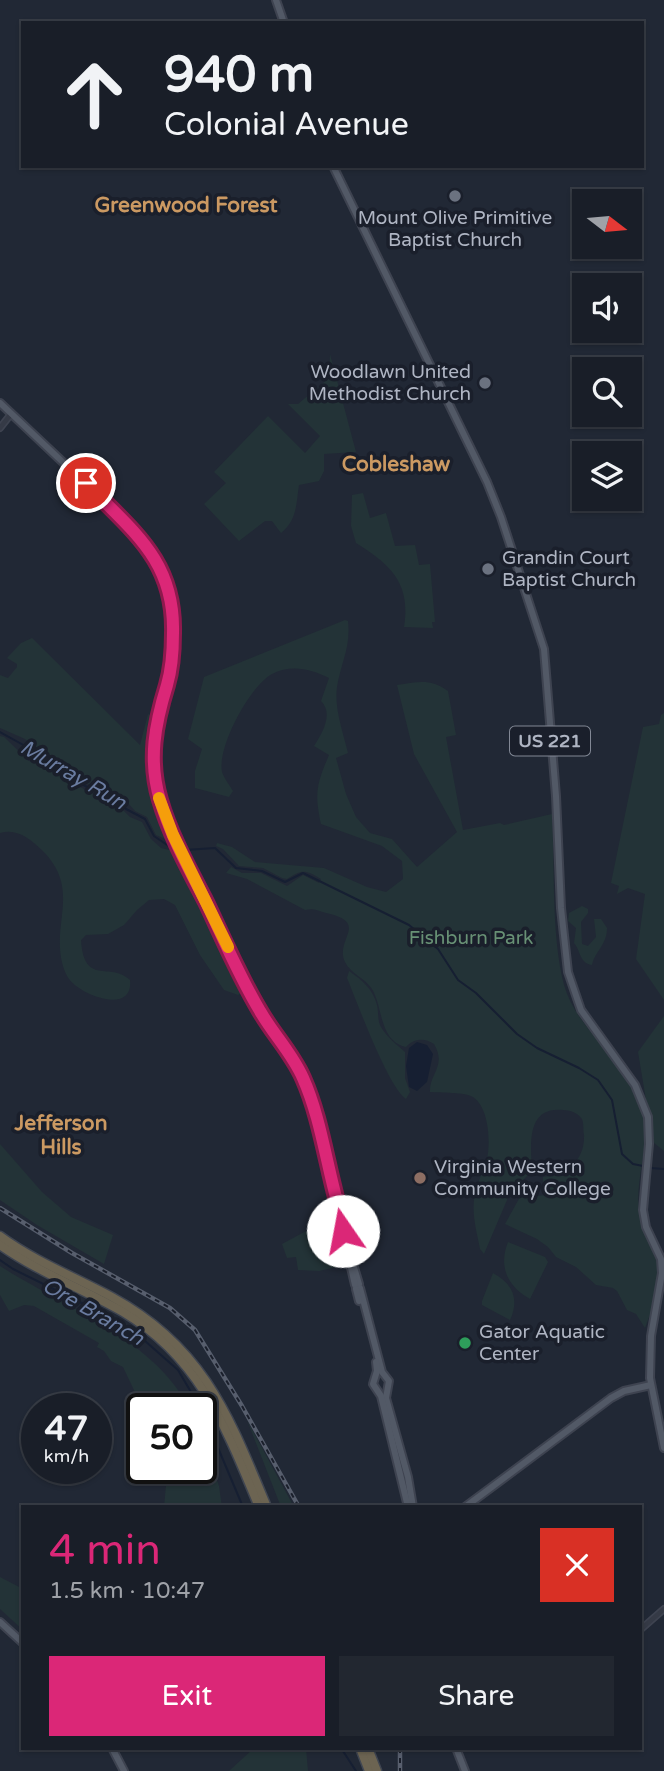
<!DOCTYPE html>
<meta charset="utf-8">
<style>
:root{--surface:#191e28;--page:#222730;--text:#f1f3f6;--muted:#9fa2a8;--line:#373c45;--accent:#db2777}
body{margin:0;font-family:"Varela Round",sans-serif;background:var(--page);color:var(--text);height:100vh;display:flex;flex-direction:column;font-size:26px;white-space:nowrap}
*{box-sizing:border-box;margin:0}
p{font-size:23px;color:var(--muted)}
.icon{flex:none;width:38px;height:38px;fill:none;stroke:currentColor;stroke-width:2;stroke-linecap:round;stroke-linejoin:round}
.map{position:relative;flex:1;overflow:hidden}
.drawer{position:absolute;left:21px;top:1505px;width:621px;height:245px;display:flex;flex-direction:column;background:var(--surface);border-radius:0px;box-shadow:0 2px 5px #0004,0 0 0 2px var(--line)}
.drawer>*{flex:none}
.guide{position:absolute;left:21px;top:21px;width:623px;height:147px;border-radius:0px;box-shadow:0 2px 5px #0004,0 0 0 2px var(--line);background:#191e28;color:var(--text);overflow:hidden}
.needle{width:46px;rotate:106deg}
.controls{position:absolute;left:572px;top:189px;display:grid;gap:14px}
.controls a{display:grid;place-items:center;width:70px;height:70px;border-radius:0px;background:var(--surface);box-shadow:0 2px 5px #0004,0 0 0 2px var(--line);font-size:35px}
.speed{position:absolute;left:21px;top:1393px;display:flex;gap:14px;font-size:35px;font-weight:700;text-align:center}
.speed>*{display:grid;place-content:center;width:91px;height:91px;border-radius:50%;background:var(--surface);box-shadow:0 2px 5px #0004,0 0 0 2px var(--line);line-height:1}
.speed small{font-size:18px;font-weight:400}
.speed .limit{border:4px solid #111;border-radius:10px;background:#fff;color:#111}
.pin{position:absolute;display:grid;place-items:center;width:60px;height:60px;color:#fff;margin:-30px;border:4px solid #fff;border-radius:50%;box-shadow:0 2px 7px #0007}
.me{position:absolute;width:77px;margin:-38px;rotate:348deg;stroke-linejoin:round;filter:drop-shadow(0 0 5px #0008)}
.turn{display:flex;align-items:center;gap:24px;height:147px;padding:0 28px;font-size:32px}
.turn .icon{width:91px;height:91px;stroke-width:2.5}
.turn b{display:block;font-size:49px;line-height:60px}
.round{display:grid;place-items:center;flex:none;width:74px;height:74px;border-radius:0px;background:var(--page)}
.summary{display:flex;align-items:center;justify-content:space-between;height:119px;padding:0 28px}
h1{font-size:42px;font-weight:600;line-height:52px;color:var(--accent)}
.button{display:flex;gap:14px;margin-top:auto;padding:14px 28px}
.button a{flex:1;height:80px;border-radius:0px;background:var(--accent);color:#fff;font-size:28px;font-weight:600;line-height:80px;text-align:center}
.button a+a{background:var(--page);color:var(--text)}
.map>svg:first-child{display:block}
</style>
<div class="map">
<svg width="664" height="1771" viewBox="0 0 664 1771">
<rect width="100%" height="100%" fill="#212835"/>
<!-- green -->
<g fill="#233337">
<path d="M330,354L356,452L324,454V471L319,481L299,485C296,505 297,520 281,533L272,521H265L239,541L204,504L226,483L214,472L268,416L305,453L320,436L288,404H298L329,378Z"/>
<path d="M363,493L370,518L386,513L395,546L415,545L419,565L430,564L435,622H432L433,628L404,627C411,583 391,565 356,543L351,526L352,495Z"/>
<path d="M345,620L348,621C351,647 341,662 337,687C334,708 343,732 348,753L336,758L346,794L356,817L370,833L392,839L417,867L457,832L414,754L397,685C417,682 431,678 448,691L456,735L446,737L463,830L500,823L504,825L552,814C555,868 551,934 564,985C577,1030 623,1058 640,1100C655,1137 634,1174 639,1211C641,1235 660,1252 659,1276C658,1294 651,1312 645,1328L636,1314L627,1310L617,1291L613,1288L596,1285L576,1267L556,1257L548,1247L537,1239L505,1224L520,1197L526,1191L536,1196L547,1195L550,1188L549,1185L543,1183V1177C567,1173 585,1161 584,1135C583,1131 584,1124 582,1119C578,1113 570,1110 563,1110C525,1106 531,1147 532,1171L510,1193L484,1254L480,1249C477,1233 472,1216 474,1200C475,1183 486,1170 488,1153C490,1137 488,1107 473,1097C466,1092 440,1093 430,1092C429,1074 447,1066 434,1044C425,1038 414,1038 406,1047C379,1041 383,1007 372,989C365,978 351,974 345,962C334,939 371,923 326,913C318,911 314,908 305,910L247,879L226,873L231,867L242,873H261L287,886L303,875L319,883L321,879C305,870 303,869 287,879L282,878L263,868L239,866L223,849L216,846L217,843L232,847L255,862L324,868L367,887L386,892L403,879L402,861L382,846L321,824C314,793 317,783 329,755L314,746C322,733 334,714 321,701L329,678C311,669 291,664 272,674C250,686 217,747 222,772C224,778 230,786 233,791L229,797L195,788V771L202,749L188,739L204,677Z"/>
<path d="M32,638L140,745L148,714L153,716C144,762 152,800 172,842L156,835L147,817L135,811L123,797L92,786L58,767L25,739L0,728V675L8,678L17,667V664L7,658L21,643Z"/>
<path d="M664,713V1000L636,959L645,894L628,888L617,894L619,886L611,883L643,727L659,724L661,715Z"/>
<path d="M0,736L4,737L29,761L42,765L89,792L117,804L130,817L142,822L151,839L161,848L174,851L243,992L238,995L224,990L200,955L175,905L164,899L149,900L137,910L124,925L108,934L86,935L81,940C84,987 110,961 130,980C134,1017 74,994 66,974C45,925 89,888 34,843C25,835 13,829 0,833Z"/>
<path d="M582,906L588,909V913L581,922L582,944L588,946L596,937L594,919H601L607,928C607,945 595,951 592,965C579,963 581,951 574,943L576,928L568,921L569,913Z"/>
<path d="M349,971C362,980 373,989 377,1005C379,1013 377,1020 381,1027C387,1037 397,1045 405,1052V1078L410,1092L406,1099C388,1087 357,1002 347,978Z"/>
<path d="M664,1016V1151L653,1142L638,1052Z"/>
<path d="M0,1144L42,1192L71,1217L113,1235L104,1264L37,1225L0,1200Z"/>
<path d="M321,1223L334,1227L346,1265L319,1271L298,1270L296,1257L287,1258L282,1244Z"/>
<path d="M508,1242L545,1257L548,1262L530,1299C508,1287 498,1267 508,1242Z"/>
<path d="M0,1266C64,1307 153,1338 190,1409H143L123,1367L111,1361L104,1351L97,1347L99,1343L34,1306L24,1305L9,1311L0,1295Z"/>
<path d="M493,1273C512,1283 520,1299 510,1320L482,1305V1301Z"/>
<path d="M247,1420L294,1507H281Z"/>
<path d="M201,1434L219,1486L222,1507H164L166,1485L163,1468H201Z"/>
<path d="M0,1577L23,1589V1630L0,1609Z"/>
<path d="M254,1748H306L308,1771H229Z"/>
</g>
<!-- water -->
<path fill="#161f32" d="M417,1042L427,1045L433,1054L427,1082L417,1091L409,1087L406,1066L409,1048Z"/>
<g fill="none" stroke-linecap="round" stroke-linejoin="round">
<!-- stream -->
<g stroke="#161f32" stroke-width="2">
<path d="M0,732L27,747L54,769L91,789L119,800L126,809L145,819L154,836L173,849"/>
<path d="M185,850L215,848L236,868L262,871L285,882L303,873L409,925L438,949L458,980L476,993L517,1034L537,1048L579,1068L598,1080L612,1100L622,1154L633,1164L643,1166"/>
<path d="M650,1168L664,1169"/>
<path d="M0,1260L13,1269L102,1313L136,1333L178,1370L201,1409"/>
<path d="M202,1410L243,1507"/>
<path d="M341,1748L356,1771"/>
</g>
<!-- minor casing -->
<g stroke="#3e4350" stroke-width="8">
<g id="minor">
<path d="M0,428L11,414"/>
<path d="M640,1630L664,1609"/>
</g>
</g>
<!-- major casing -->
<g stroke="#3e4350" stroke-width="10">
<g id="major">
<path d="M276,0L284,23"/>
<path d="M333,166L487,482L501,517L544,649L556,796L561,908L568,972L581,1010L635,1085L648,1117L649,1144L643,1210L646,1227L661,1259L662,1273L651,1336L650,1378L664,1448"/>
<path d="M0,403L104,501L150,551L161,568L173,602L174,628L170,673L154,735L153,764L159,799L173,835L248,990L267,1022L294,1060L303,1078L337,1201L343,1217V1231L359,1284"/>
<path d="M337,1203L331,1220C345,1237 350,1263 355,1285"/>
<path d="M360,1288L382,1372L389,1381L386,1398L408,1477L413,1507"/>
<path d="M356,1289L359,1301"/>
<path d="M376,1362L377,1371L373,1384L381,1396L408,1507"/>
<path d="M465,1507L611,1398L624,1391L651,1385"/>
<path d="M0,1622L23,1643"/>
<path d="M112,1748L124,1771"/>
<path d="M456,1748L465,1771"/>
</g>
</g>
<!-- highway casing -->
<g stroke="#3f4551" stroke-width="11">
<g id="highway">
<path d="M0,1236C34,1261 75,1277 112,1297C204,1347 229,1416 267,1507"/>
<path d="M0,1245C38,1272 83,1289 123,1312C200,1358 226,1428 259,1507"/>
<path d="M360,1748L369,1771"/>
<path d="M368,1748L377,1771"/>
</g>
</g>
<!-- minor -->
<use href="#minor" stroke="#353a46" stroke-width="4.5"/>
<!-- major -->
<use href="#major" stroke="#525966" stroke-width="6"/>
<!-- highway -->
<use href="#highway" stroke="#6c6452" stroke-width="8"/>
<!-- rail casing -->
<g stroke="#575e6d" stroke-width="4.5">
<g id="rail">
<path d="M0,1208L72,1253L170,1308L195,1330L242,1406L299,1507"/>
<path d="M400,1748V1771"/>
</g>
</g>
<!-- rail -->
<use href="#rail" stroke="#1a1f2b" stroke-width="2" stroke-dasharray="5" stroke-linecap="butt"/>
</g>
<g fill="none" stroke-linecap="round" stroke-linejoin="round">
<!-- route casing -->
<g stroke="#8e194d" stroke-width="18">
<path id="route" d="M86,483C132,531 175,560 173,633C173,651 172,668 167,685C155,724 148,760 160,800C170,835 189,869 206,902C223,938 239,976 260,1011C273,1034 292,1053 303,1078C320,1116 326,1161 337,1201L343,1217V1231"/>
</g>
<!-- route -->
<use href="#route" stroke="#db2777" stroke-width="12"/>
<!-- slow -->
<path stroke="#f59e0b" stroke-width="12" d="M159,798L173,835L228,947"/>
</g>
<!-- markers -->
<g fill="#6b7280" stroke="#1a1f2b" stroke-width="2.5">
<circle cx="455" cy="196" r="7"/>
<circle cx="485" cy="383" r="7"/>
<circle cx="488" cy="569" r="7"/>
</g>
<circle fill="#8d6e63" stroke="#1a1f2b" stroke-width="2.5" cx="420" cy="1178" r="7"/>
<circle fill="#2e9e5b" stroke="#1a1f2b" stroke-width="2.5" cx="465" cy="1343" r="7"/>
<g text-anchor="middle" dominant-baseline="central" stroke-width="7" stroke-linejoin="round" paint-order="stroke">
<!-- shield labels -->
<rect fill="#1a1f2b" stroke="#828895" stroke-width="2" x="510" y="726.5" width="80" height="29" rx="5"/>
<g font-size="18" font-weight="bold" fill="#afb5c3">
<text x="550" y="741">US 221</text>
</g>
<!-- poi labels -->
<g font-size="19" fill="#afb5c3" stroke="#1a1f2b" text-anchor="start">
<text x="455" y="218" text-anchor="middle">Mount Olive Primitive<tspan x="455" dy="22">Baptist Church</tspan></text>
<text x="471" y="372" text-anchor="end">Woodlawn United<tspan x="471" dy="22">Methodist Church</tspan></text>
<text x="502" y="558">Grandin Court<tspan x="502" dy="22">Baptist Church</tspan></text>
<text x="434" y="1167">Virginia Western<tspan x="434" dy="22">Community College</tspan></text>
<text x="479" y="1332">Gator Aquatic<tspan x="479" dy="22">Center</tspan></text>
</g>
<!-- park labels -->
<g font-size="19" fill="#689175" stroke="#1a1f2b">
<text x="471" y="938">Fishburn Park</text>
</g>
<!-- neighbourhood labels -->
<g font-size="21" font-weight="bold" fill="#cb9962" stroke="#1a1f2b">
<text x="186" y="205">Greenwood Forest</text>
<text x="396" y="464">Cobleshaw</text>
<text x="61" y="1123">Jefferson<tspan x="61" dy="24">Hills</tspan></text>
</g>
<!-- water labels -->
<g font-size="21" font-style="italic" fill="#6a7ca0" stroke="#1a1f2b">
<text transform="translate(73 775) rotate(30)">Murray Run</text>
<text transform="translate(93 1312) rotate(30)">Ore Branch</text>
</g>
</g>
</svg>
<div class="controls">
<a><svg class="needle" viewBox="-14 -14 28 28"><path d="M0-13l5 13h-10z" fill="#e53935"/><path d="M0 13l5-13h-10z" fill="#9fa2a8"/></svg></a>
<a><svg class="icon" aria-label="sound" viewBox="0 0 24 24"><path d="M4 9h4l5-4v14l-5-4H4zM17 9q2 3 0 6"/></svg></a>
<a><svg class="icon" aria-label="search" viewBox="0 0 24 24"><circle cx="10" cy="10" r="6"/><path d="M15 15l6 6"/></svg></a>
<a><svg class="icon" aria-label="layers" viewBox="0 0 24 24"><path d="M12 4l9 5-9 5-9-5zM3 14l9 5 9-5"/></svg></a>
</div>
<div class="speed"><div>47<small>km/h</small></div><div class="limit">50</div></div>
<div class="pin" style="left:86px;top:483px;background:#d93025"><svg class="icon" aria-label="arrive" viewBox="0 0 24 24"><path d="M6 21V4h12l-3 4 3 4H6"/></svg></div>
<svg class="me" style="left:343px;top:1231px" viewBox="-20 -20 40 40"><circle r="19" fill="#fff"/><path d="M0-13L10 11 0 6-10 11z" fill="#db2777"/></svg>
<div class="guide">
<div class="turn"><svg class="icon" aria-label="ahead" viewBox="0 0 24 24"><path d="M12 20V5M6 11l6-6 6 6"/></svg><div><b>940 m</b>Colonial Avenue</div></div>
</div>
<section class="drawer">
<div class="summary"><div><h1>4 min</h1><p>1.5 km · 10:47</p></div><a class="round" style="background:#d93025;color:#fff"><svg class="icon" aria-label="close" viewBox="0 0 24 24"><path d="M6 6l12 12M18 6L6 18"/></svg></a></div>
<div class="button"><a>Exit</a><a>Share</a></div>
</section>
</div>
